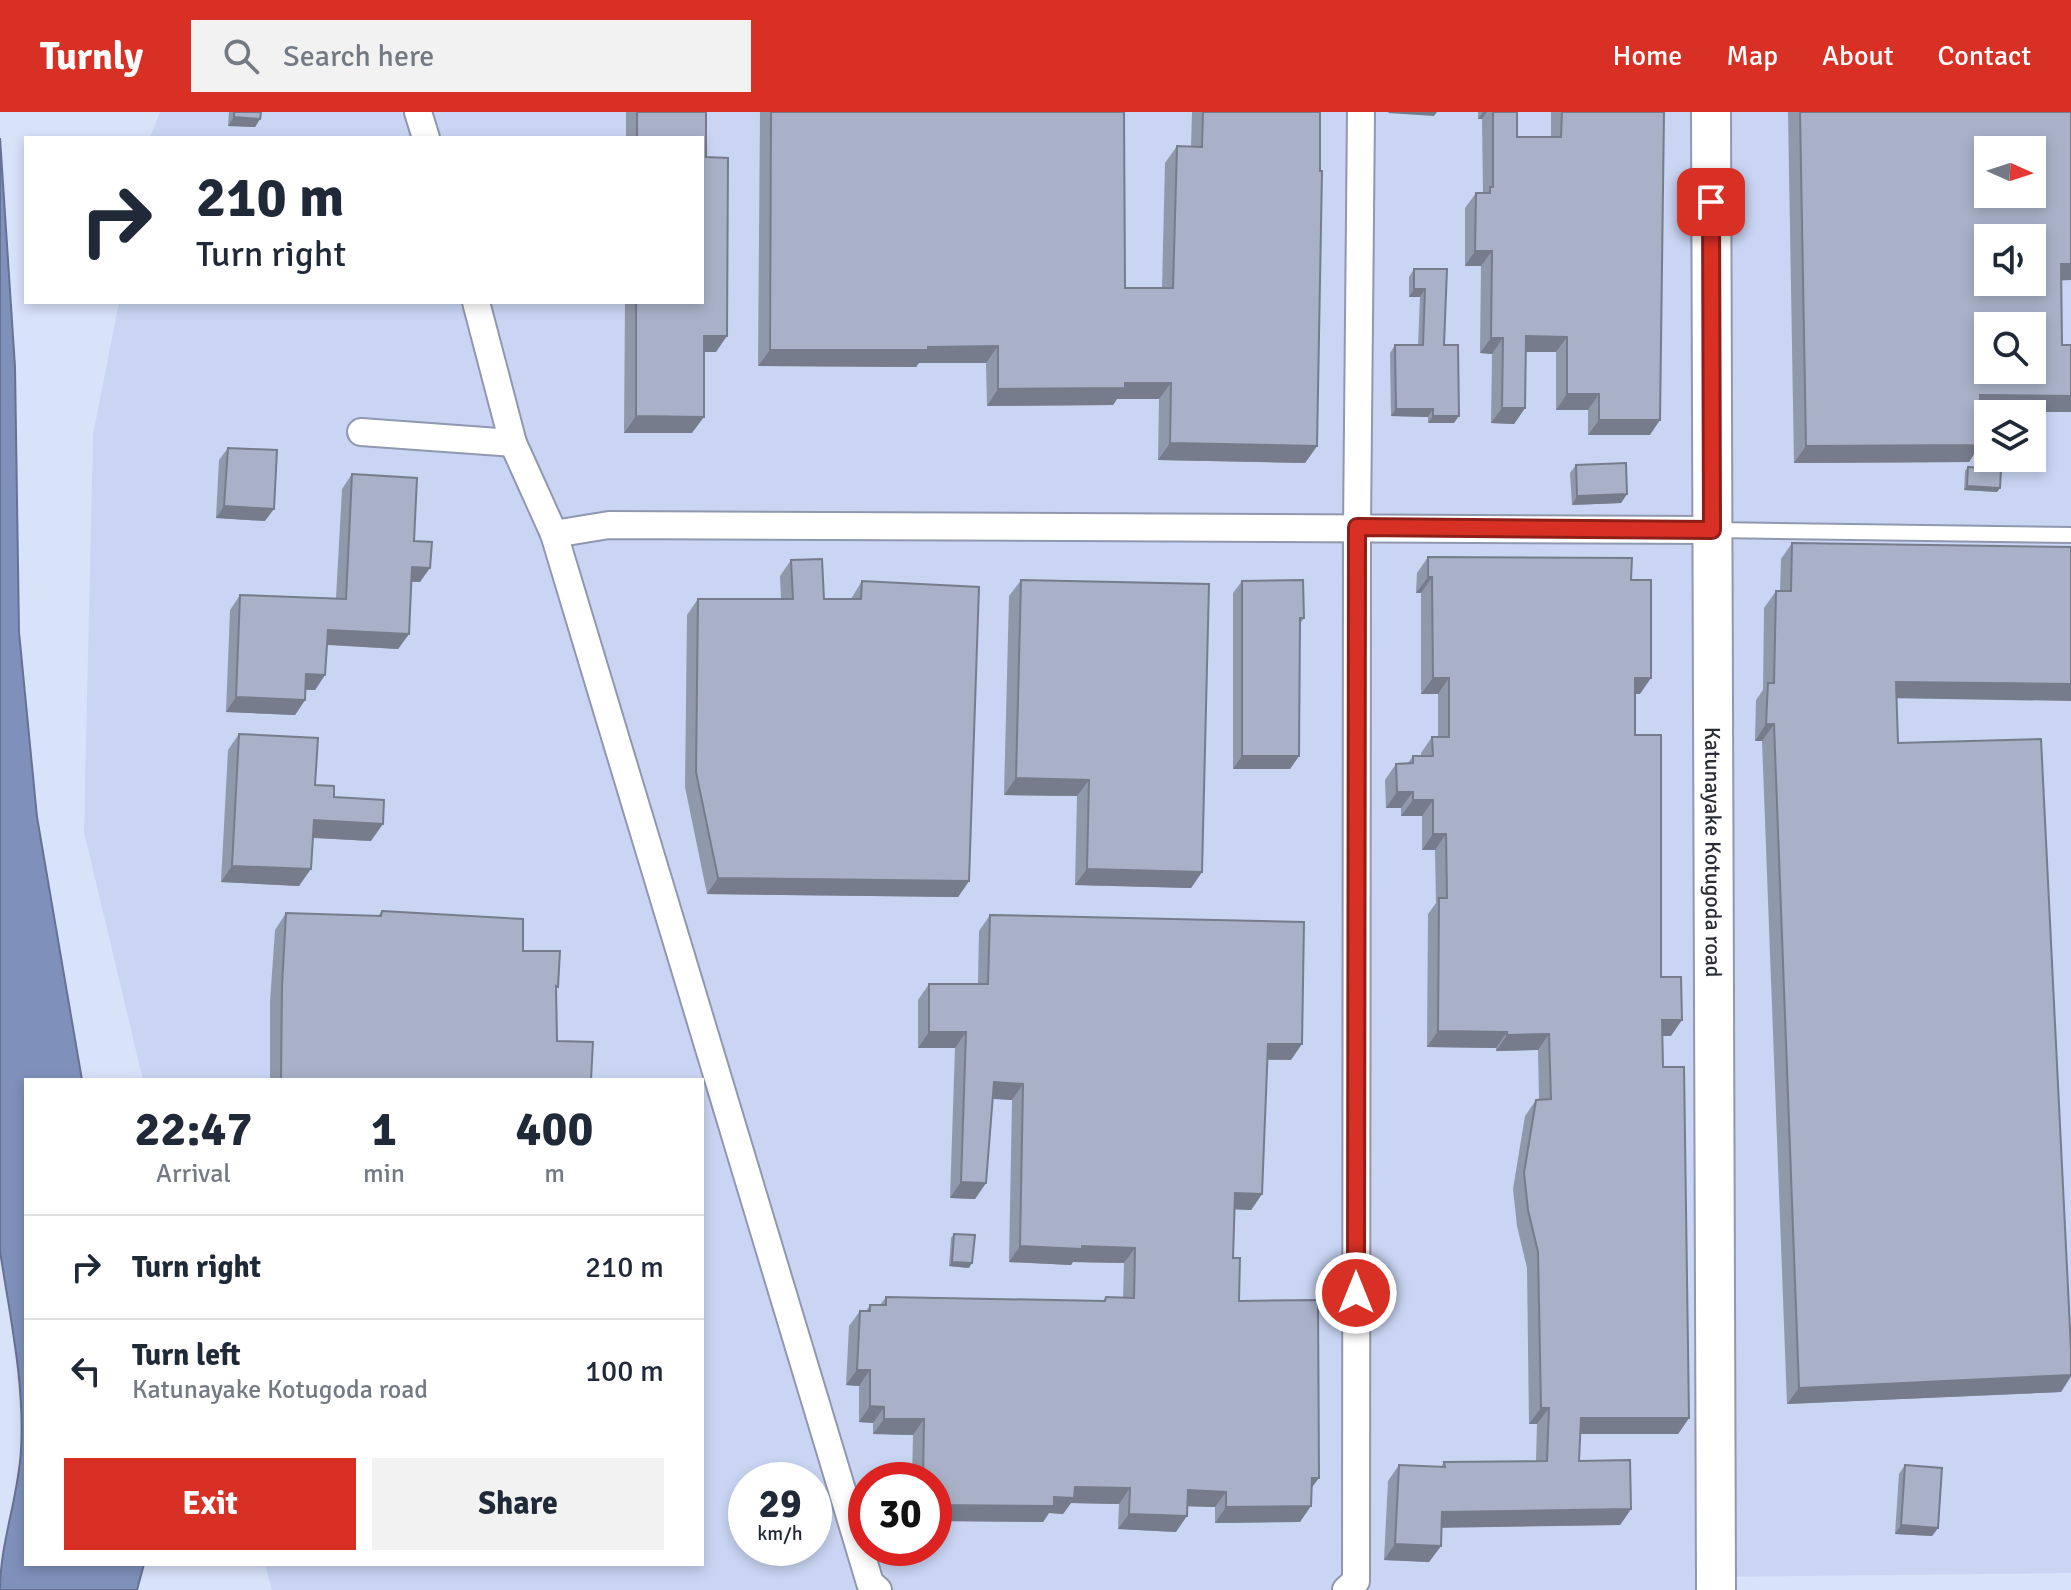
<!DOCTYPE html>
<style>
:root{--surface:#fff;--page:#f2f2f3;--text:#1f2937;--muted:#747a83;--line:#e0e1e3;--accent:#d93025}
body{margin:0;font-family:Signika,sans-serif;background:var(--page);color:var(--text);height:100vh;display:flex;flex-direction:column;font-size:30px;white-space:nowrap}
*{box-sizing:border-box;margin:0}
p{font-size:26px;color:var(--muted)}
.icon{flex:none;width:44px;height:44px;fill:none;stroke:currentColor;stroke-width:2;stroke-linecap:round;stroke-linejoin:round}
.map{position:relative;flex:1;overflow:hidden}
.details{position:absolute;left:24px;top:966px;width:680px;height:488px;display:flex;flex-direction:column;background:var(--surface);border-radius:0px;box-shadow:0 4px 12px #0003}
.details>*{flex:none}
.guide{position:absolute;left:24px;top:24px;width:680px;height:168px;border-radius:0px;box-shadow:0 4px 12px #0003;background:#fff;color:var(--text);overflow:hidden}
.needle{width:52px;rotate:93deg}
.controls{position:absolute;left:1974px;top:24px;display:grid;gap:16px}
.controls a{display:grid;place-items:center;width:72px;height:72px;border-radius:0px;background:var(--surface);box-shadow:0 4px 12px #0003;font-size:40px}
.speed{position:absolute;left:728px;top:1350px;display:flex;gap:16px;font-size:40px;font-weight:700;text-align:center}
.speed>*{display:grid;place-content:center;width:104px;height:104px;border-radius:50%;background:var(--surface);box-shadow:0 4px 12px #0003;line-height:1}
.speed small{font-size:20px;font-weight:400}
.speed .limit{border:12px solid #d22;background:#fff;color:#111}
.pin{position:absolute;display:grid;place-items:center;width:68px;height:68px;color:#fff;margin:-34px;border-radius:16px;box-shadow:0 4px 12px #0006}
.me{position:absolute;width:88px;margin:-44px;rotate:0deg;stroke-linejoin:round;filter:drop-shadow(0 0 6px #0008)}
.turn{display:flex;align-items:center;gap:28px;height:168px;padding:0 40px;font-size:36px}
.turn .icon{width:104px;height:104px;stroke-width:2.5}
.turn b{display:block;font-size:56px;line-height:68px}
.eta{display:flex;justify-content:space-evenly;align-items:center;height:136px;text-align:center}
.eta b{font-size:48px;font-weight:700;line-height:56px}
.button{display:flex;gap:16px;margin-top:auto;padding:16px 40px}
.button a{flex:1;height:92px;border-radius:0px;background:var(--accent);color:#fff;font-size:32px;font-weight:700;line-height:92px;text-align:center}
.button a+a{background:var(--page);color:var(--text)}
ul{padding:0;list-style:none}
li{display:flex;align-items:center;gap:24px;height:104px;padding:0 40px;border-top:2px solid var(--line)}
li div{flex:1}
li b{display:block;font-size:30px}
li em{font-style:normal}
header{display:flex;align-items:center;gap:48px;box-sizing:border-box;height:112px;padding:0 40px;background:var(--accent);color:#fff}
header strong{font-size:38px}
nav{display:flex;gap:44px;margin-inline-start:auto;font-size:28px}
.search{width:560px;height:72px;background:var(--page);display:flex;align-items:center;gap:20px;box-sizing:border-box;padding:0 28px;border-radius:0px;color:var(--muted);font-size:30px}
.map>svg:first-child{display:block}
</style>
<header>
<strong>Turnly</strong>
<div class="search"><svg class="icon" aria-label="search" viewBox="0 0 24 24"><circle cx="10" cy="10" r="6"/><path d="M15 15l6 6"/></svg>Search here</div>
<nav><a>Home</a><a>Map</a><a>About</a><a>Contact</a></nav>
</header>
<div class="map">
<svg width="2071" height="1478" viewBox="0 0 2071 1478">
<rect width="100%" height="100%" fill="#d8e2f9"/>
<!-- built -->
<path fill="#c9d5f3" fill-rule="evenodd" d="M160,0H2071V1461L1704,1465L1703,1478H272L265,1452H702V968H143L84,720L93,323L119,190H702V26H150ZM1988,38H2032V82H1988ZM1988,126H2032V170H1988ZM1988,214H2032V258H1988ZM1988,302H2032V346H1988ZM746,1368H814V1436H746ZM866,1368H934V1436H866Z"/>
<!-- water -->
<path fill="#7f90bb" stroke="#667293" stroke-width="2" d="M0,26L15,255L19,520L37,705L82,968H26V1452H144L137,1478H0C0,1431 18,1387 21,1339C25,1272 10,1205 0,1139Z"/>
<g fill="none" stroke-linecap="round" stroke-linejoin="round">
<!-- lane casing -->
<g stroke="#8f98ae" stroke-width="18">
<path id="lane" d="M1715,418L2071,423"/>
</g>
<!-- street casing -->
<g stroke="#8f98ae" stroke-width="30">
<g id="street">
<path d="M418,0L426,26"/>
<path d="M476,190L513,331L554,422"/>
<path d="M361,320L513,331"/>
<path d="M878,1478L870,1471L554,422L609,413L1712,418"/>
<path d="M1346,1478L1356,1469L1357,415L1361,0"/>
</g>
</g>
<!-- secondary casing -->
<g stroke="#8f98ae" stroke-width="42">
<g id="secondary">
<path id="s1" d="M1711,0L1716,1478"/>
</g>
</g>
<!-- lane -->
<use href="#lane" stroke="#fff" stroke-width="14"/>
<!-- street -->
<use href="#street" stroke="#fff" stroke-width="26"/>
<!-- secondary -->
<use href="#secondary" stroke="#fff" stroke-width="38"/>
</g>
<!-- wall -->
<g fill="#9098ab">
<path d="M229,0H261L260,7L255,15L228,14Z"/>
<path d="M626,0H706V45L716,240H704L692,321H624L625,190H702V26H626Z"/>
<path d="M760,0H1124L1125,176H1162L1165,51L1177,34L1191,35L1192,0H1320L1317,334L1305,351L1158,348L1159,287H1117L1113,293L987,294L986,251H919L916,255L758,254Z"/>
<path d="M1478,0H1517V25H1551V0H1664L1650,323H1588V298H1556V240H1526L1525,296L1514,312L1491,311L1492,242L1480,241L1481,154H1465V96L1476,81H1483L1482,7H1478Z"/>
<path d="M1788,0H2071V168H2061L2062,233L2071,300H1980V333L1969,350L1794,351Z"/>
<path d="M1414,157H1447L1444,233L1454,311H1428V305L1391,304L1390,241L1395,233H1418L1420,185H1409V165Z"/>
<path d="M228,336L265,409L216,406L219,348Z"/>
<path d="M1576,353L1627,382L1621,391L1572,393L1570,361Z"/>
<path d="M1968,355L2000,376L1997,380L1964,378L1965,359Z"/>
<path d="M352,362L414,429L420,470H411L409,522L398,537L327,533L325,563L315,578H306L305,588L295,603L226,600L230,498L240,483L336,486L342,377Z"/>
<path d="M1792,431L1896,586L1898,631L2071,1237V1265L2061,1280L1787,1292L1762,629H1755L1756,588L1763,578L1764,496L1776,479H1780L1781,447Z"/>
<path d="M1428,445L1631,468L1640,582H1635V623L1661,865L1671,924H1662L1663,955L1689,1306L1678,1322H1580L1579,1349L1631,1397L1620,1413L1442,1415L1441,1434L1429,1450L1384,1448L1388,1369L1399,1353L1441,1355L1444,1350L1536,1349L1537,1312H1529L1527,1156L1517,1114L1513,1077L1525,1004L1536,988L1539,987L1538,938L1496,939V936L1427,935L1428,802L1436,791L1435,738H1422V704H1401V696H1386L1385,668L1396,652L1408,651L1413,644H1421V641L1432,625H1438V582H1421V481H1416L1417,461Z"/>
<path d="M791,448L824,487H851L862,469L969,769L958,785L707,782L685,675L687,503L698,487H781L780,464Z"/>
<path d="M1021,468L1202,760L1191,776L1075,773L1077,684L1004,683L1009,484Z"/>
<path d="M1242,469L1304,506L1300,512L1299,644L1290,657H1233V481Z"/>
<path d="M239,622L334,685L371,729L313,726L299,774L221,770L228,638Z"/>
<path d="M382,799L523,839L556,878L557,929L591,968H270V890L275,818L286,801L378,804Z"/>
<path d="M990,803L1291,948H1267L1262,1082L1251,1098L1234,1097L1233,1146L1239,1189L1311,1376L1300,1410L1215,1411V1395L1188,1394L1176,1420L1118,1417L1119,1392L1071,1391L1063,1402L1049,1401L1043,1410L934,1409V1368H912L913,1323L873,1322V1311L859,1310V1274L846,1273L849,1214L860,1199H866L870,1193H880L886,1185L1103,1189L1106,1185L1123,1186L1124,1151L1073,1150L1071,1153L1009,1150L1012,988L993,987L986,1071L975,1087L950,1086L955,936H918V888L929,872H978L979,819Z"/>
<path d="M954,1122L969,1156L949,1154L951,1126Z"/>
<path d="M1905,1353L1938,1416L1932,1424L1895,1422L1899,1362Z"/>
</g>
<!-- shaded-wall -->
<g fill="#767c8b">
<path d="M1389,0H1437L1434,4L1388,1Z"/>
<path d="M1483,0H1487L1482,7H1478Z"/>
<path d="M234,5L260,7L255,15L228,14Z"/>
<path d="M1475,139H1492L1481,154H1465Z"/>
<path d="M2061,152H2071V168L2050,169Z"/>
<path d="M1414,177H1425L1420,185H1409Z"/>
<path d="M704,224H727L716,240H692Z"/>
<path d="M1526,224L1567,225L1556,240H1516Z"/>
<path d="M1491,226H1503L1492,242L1480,241Z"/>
<path d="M998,234L986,251H919L916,255L758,254L770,238Z"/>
<path d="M1125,271H1171L1159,287H1117L1113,293L987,294L998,277Z"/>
<path d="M1567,282H1599L1588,298H1556Z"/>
<path d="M1980,283L2071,284V300H1969Z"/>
<path d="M1502,296H1525L1514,312L1491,311Z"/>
<path d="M1396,297H1433L1428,305L1391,304Z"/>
<path d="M636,304L704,305L692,321H624Z"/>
<path d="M1433,304H1459L1454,311H1428Z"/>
<path d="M1599,308H1660L1650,323H1588Z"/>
<path d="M1170,331L1317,334L1305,351L1158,348Z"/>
<path d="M1980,333L1969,350L1794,351L1806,334Z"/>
<path d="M1967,374L2000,376L1997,380L1964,378Z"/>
<path d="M1627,382L1621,391L1572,393L1577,384Z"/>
<path d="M224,394L274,397L265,409L216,406Z"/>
<path d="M412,455L430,456L420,470L402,469Z"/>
<path d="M1428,465H1432L1421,481H1416Z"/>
<path d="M328,518L409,522L398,537L317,532Z"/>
<path d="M306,562L325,563L315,578L296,577Z"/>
<path d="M1433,566H1449L1438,582H1421Z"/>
<path d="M1635,566H1651L1640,582H1624Z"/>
<path d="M1896,570L2071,572V589L1884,586Z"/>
<path d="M236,585L305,588L295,603L226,600Z"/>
<path d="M1766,612H1774L1762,629H1755Z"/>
<path d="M1242,644H1299L1290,657H1233Z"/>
<path d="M1016,666L1089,668L1077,684L1004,683Z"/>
<path d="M1397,680H1413L1401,696H1386Z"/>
<path d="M1413,688H1433L1422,704H1401Z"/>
<path d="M314,708L383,712L371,729L302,725Z"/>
<path d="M1433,722H1446L1435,738H1422Z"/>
<path d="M232,754L311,757L299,774L221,770Z"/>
<path d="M1087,757L1202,760L1191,776L1075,773Z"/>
<path d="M718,766L969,769L958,785L707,782Z"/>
<path d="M1662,908H1682L1671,924H1651Z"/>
<path d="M1438,919L1507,920L1496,936L1427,935Z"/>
<path d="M929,920H966L955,936H918Z"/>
<path d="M1549,922L1538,938L1496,939L1507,923Z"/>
<path d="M1268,932H1302L1291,948L1257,947Z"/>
<path d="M994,970L1023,972L1012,988L983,986Z"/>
<path d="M961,1070L986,1071L975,1087L950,1086Z"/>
<path d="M1235,1081L1262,1082L1251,1098L1224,1097Z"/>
<path d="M1020,1134H1082L1135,1136L1124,1151L1073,1150L1071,1153L1009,1150Z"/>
<path d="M952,1150L972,1151L969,1156L949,1154Z"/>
<path d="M857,1258H870L859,1274L846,1273Z"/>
<path d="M2071,1263L2061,1280L1787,1292L1799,1276Z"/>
<path d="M870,1294L884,1295L873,1311L859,1310Z"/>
<path d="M1541,1296H1549L1537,1312H1529Z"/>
<path d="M1581,1306H1689L1678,1322H1570Z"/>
<path d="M884,1307H924L913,1323L873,1322Z"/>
<path d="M1312,1366H1319L1307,1382Z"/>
<path d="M1075,1375L1130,1376L1119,1392L1071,1391L1063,1402L1049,1401L1043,1410L934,1409V1393L1054,1385Z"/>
<path d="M1188,1378L1226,1380L1215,1395L1177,1394Z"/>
<path d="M1311,1394L1300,1410L1215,1411L1226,1395Z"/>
<path d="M1631,1397L1620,1413L1431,1416L1442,1400Z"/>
<path d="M1129,1402L1187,1404L1176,1420L1118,1417Z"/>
<path d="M1901,1413L1938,1416L1932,1424L1895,1422Z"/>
<path d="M1395,1432L1441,1434L1429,1450L1384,1448Z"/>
</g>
<!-- building -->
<g fill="#a8b1c7" stroke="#767c8b" stroke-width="2" fill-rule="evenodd">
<path d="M234,0H261L260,7L234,5Z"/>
<path d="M637,0H706V45L728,46L727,224H704V305L636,304V190H702V26H637Z"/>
<path d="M771,0H1124L1125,176H1173L1177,34L1202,35L1203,0H1320V59H1322L1317,334L1170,331L1171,271H1125V276L998,277V234L928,235V238H770Z"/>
<path d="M1493,0H1517V25H1561L1562,0H1664L1660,308H1599V282H1567V225L1526,224L1525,296H1502L1503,226H1491L1492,139H1475L1476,81H1490V75H1493Z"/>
<path d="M1800,0H2071V152H2061L2062,233H2071V284L1980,283V333L1806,334ZM1988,38H2032V82H1988ZM1988,126H2032V170H1988ZM1988,214H2032V258H1988Z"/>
<path d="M1414,157H1447L1444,233H1458L1459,304H1433V297H1396L1395,233H1423L1425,177H1414Z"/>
<path d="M228,336L277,338L274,397L224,394Z"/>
<path d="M1626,351L1627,382L1577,384L1576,353Z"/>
<path d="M1968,355L2001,357L2000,376L1967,374Z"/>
<path d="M352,362L417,366L414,429L432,430L430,456L412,455L409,522L328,518L325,563L306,562L305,588L236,585L240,483L346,487Z"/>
<path d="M1792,431L2071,435V572L1896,570L1898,631L2041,627L2071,1237V1263L1799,1276L1774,612H1766L1768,571H1774L1776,479H1791Z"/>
<path d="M1428,445L1632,446L1631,468H1651V566H1635V623H1661V865H1681L1682,908H1662L1663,955H1684L1689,1306H1581L1579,1349L1630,1348L1631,1397L1442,1400L1441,1434L1395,1432L1399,1353L1445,1355L1444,1350L1547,1349L1549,1296H1541L1538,1140L1528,1098L1524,1061L1536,988L1551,987L1549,922L1507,923V920L1438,919L1439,786H1447L1446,722H1433V688H1413V680H1397L1396,652L1413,651V644H1433L1432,625H1449V566H1433L1432,465H1428Z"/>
<path d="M822,447L824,487H861L862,469L979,475L969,769L718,766L696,660L698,487H793L791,448Z"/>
<path d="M1021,468L1209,472L1202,760L1087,757L1089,668L1016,666Z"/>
<path d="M1303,468L1304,506H1300L1299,644H1242V469Z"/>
<path d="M239,622L318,626L315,673L334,674V685L384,688L383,712L314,708L311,757L232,754Z"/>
<path d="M382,799L523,807V839H560L558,875L556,874L557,929L593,930L591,968H281L282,874L286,801L381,804Z"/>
<path d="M990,803L1304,810L1302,932H1268L1262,1082L1235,1081L1233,1146H1240L1239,1189L1318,1188L1319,1366H1312L1311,1394L1226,1395V1380L1188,1378L1187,1404L1129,1402L1130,1376L1075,1375L1074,1386L1054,1385V1394L934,1393V1368H923L924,1307H884V1295L870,1294V1258H857L860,1199H870V1193H886V1185L1105,1189L1106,1185L1134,1186L1135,1136L1082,1134V1137L1020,1134L1023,972L994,970L986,1071L961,1070L966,920H929V872H988Z"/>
<path d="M954,1122L975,1123L972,1151L952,1150Z"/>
<path d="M1905,1353L1942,1356L1938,1416L1901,1413Z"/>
</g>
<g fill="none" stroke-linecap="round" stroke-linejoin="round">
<!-- route casing -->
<g stroke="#8d1f18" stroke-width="20">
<path id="route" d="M1356,1181L1357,415L1712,418L1711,90"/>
</g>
<!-- route -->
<use href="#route" stroke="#d93025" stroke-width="14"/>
</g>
<g text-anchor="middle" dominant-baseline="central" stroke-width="7" stroke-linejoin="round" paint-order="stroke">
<!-- street labels -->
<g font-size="22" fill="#2a2d36" stroke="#d8e2f9">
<text stroke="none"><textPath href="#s1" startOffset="740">Katunayake Kotugoda road</textPath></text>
</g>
</g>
</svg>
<div class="controls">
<a><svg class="needle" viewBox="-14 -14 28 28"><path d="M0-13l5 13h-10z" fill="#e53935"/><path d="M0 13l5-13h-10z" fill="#747a83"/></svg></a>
<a><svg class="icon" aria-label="sound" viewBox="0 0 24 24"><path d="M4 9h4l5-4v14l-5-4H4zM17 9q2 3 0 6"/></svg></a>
<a><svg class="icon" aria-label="search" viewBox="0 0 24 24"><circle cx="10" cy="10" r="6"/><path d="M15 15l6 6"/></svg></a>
<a><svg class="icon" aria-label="layers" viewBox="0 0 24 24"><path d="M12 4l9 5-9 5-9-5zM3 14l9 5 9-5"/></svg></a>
</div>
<div class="speed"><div>29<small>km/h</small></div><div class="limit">30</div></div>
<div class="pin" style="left:1711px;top:90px;background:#d93025"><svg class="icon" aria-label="arrive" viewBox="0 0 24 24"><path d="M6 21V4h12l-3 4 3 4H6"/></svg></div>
<svg class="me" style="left:1356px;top:1181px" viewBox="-20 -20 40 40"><circle r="17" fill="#d93025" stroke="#fff" stroke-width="3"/><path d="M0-11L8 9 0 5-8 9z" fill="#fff"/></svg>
<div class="guide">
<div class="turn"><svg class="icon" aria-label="right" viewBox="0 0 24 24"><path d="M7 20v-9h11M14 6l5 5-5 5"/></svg><div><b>210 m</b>Turn right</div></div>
</div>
<section class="details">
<div class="eta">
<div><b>22:47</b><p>Arrival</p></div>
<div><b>1</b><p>min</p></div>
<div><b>400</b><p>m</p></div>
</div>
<ul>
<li><svg class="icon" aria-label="right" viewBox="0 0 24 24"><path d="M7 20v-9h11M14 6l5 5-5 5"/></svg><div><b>Turn right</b></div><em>210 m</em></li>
<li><svg class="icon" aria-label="left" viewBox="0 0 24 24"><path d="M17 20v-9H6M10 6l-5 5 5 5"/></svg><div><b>Turn left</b><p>Katunayake Kotugoda road</p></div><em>100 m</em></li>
</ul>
<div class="button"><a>Exit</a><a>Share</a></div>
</section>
</div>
